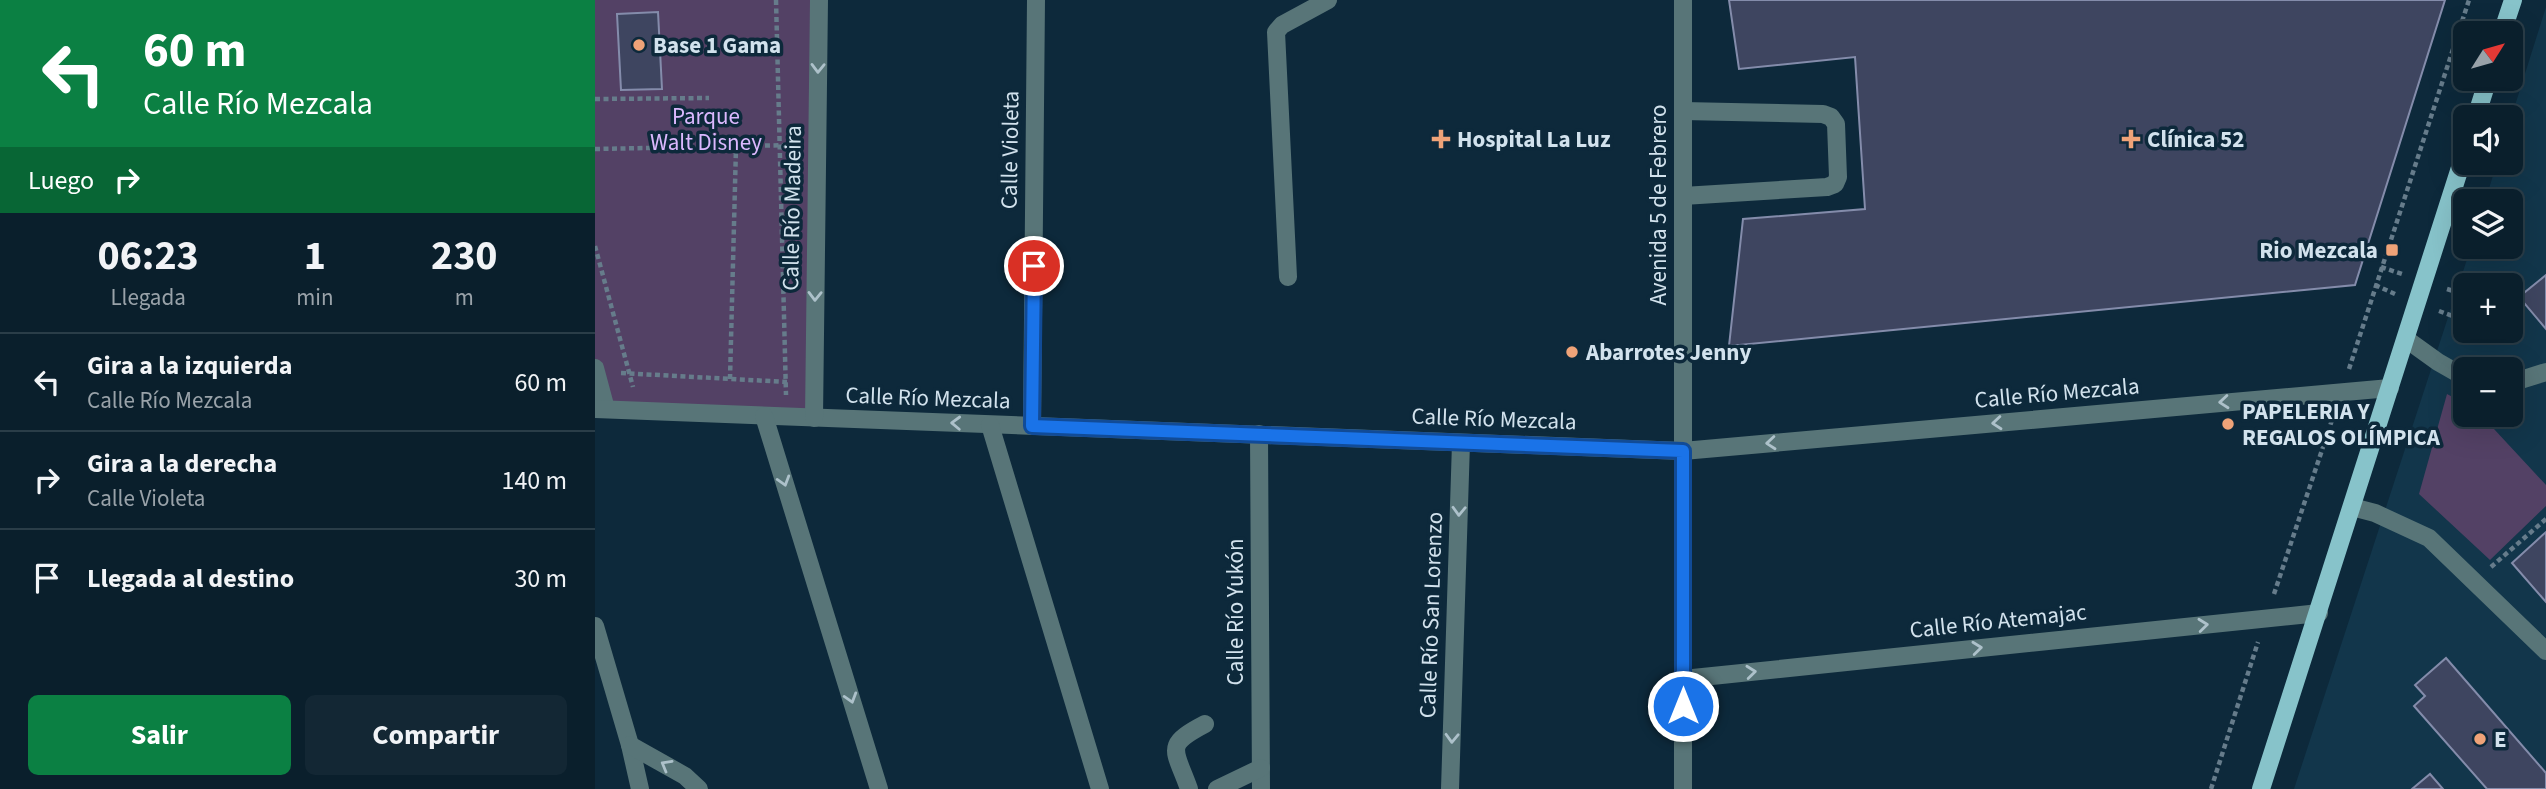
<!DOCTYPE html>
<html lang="es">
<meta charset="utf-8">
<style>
:root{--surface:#0a1f2c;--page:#132734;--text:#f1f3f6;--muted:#99a2a9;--line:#2a3d48;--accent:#0b8043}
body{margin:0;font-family:"Source Sans 3",sans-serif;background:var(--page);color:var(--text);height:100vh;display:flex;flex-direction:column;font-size:26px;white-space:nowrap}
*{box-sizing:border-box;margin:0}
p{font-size:23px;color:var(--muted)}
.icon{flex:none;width:38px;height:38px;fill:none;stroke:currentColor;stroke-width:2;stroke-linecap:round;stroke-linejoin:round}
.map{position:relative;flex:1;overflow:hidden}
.side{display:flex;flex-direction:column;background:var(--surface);width:595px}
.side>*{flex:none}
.banner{background:#0b8043;color:#fff;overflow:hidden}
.needle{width:46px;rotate:53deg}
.fabs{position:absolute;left:1858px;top:21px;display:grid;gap:14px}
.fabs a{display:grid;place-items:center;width:70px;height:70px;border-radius:10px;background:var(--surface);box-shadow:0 7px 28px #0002,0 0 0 2px var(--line);font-size:35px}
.pin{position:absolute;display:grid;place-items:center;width:60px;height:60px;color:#fff;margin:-30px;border:4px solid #fff;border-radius:50%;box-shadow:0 2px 7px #0007}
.me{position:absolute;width:77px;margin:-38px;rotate:0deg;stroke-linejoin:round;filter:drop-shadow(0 0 5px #0008)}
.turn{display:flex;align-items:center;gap:24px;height:147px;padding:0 28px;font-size:32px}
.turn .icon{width:91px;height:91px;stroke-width:2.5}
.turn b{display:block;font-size:49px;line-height:60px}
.then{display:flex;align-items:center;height:66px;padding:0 28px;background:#0003;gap:14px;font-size:26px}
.eta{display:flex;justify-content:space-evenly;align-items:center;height:119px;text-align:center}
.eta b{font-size:42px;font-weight:700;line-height:49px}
.cta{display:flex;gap:14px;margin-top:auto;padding:14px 28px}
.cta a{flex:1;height:80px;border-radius:10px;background:var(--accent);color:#fff;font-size:28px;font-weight:700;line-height:80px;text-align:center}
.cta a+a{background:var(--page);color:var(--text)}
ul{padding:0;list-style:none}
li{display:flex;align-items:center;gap:21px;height:98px;padding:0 28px;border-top:2px solid var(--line)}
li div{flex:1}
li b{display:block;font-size:26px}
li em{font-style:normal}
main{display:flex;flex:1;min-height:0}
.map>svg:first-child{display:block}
</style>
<main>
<section class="side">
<div class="banner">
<div class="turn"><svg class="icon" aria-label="left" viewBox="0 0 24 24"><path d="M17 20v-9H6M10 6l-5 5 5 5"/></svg><div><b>60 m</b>Calle Río Mezcala</div></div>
<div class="then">Luego<svg class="icon" aria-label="right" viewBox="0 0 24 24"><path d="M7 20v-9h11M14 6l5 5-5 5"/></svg></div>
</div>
<div class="eta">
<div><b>06:23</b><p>Llegada</p></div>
<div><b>1</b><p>min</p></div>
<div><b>230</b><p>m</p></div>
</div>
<ul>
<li><svg class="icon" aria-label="left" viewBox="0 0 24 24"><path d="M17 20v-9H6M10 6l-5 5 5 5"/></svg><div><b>Gira a la izquierda</b><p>Calle Río Mezcala</p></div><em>60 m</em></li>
<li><svg class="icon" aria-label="right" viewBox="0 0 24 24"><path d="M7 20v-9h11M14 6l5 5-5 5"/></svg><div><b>Gira a la derecha</b><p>Calle Violeta</p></div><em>140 m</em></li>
<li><svg class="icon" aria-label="arrive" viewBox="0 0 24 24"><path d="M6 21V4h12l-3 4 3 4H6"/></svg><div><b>Llegada al destino</b></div><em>30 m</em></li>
</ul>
<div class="cta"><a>Salir</a><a>Compartir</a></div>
</section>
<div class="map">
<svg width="1951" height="789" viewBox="0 0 1951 789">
<rect width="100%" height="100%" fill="#0d293b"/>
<!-- built -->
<path fill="#12364b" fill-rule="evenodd" d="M1951,7V789H1699L1876,247H1916V201H1890L1902,163H1916V118ZM1871,285H1916V331H1871ZM1871,369H1916V415H1871Z"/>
<!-- green -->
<g fill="#534165">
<path d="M0,0H224L219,418L11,409L0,368Z"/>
<path d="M1852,394L1871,404V415H1886L1951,485V506L1895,560L1824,494Z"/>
</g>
<!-- building -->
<g fill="#3e4560" stroke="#848cab" stroke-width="2">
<path d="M1134,0H1850L1760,285L1134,346L1148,219L1270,209L1260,57L1144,69Z"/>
<path d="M63,12L67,89L26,90L22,14Z"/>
<path d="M1951,275V329L1924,297Z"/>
<path d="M1951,532V602L1917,563Z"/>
<path d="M1851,658L1951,773V789H1892L1819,706L1830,696L1820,685Z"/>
<path d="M1835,774L1848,789H1817Z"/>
</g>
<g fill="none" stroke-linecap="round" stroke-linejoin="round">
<!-- path -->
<g stroke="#667c8b" stroke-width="4.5" stroke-dasharray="5 3.5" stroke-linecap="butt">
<path d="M181,0L191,395"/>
<path d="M1916,70L1922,51"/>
<path d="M0,99L114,98"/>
<path d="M0,149L201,145"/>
<path d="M0,246L38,387"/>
<path d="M1786,267L1807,274"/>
<path d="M1780,285L1800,294"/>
<path d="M1852,289L1871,295"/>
<path d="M1844,311L1871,321"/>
<path d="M1754,369L1874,0"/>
<path d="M26,373L192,382"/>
<path d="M135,379L141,147"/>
<path d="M1896,567L1951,519"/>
<path d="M1679,594L1738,417"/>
<path d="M1616,789L1663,642"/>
</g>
<!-- minor -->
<g stroke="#587578" stroke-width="18">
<path d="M1088,196L1232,187L1240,184L1243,177L1241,124L1236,117L1228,114L1088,111"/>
<path d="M693,277L681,32L687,25L733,0"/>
<path d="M1811,339L1843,362L1871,378"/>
<path d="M0,368L11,409"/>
<path d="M1916,383L1951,372"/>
<path d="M0,409L1088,451L1795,388"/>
<path d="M169,416L284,789"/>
<path d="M219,418L224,0"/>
<path d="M395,425L505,789"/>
<path d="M437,426L441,0"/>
<path d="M664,434L666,789"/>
<path d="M1757,507L1780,513L1834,538L1951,651"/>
<path d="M0,626L35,745L45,789"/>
<path d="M1088,679L1724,613"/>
<path d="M35,745L90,776L104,789"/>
<path d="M594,789C580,749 568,746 610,724"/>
<path d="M622,789L666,768"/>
<path d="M855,789L866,443"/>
<path d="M1088,789V0"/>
</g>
<!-- major -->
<g stroke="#87c3ca" stroke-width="18">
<path d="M1907,33L1918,0"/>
<path d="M1881,117L1893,79"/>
<path d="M1666,789L1871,149"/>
</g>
</g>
<!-- one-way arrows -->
<defs><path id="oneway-chevron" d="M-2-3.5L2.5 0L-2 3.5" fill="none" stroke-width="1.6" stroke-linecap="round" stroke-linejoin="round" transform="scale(1.75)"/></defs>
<g stroke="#adc1ca">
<use href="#oneway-chevron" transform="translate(223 68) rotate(91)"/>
<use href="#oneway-chevron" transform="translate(220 296) rotate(91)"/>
<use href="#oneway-chevron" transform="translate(1629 402) rotate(175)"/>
<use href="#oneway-chevron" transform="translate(361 423) rotate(-178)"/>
<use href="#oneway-chevron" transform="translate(1402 423) rotate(175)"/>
<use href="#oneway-chevron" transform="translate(1176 443) rotate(175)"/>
<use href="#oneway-chevron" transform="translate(189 481) rotate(73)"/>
<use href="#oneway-chevron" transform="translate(864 511) rotate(92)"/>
<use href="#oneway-chevron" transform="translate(1608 625) rotate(-6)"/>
<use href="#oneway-chevron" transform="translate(1382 648) rotate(-6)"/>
<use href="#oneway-chevron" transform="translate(1156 672) rotate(-6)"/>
<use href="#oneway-chevron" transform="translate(256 698) rotate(73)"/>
<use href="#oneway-chevron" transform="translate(857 738) rotate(92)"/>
<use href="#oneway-chevron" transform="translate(71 765) rotate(-150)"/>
</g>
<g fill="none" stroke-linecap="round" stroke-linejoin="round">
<!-- route casing -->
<g stroke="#114b97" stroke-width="18">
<path id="route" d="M439,266L437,426L1088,451V706"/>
</g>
<!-- route -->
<use href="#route" stroke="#1a73e8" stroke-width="12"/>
</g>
<!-- markers -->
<g fill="#efa378" stroke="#0d293b" stroke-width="2.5">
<circle cx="44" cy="45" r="7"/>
<path d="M842.5 128.5h7v7h7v7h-7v7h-7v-7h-7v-7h7z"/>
<path d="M1532.5 128.5h7v7h7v7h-7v7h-7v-7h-7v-7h7z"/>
<rect x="1790" y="243" width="14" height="14" rx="3.5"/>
<circle cx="977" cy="352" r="7"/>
<circle cx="1633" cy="424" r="7"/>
<circle cx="1885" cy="739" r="7"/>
</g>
<g text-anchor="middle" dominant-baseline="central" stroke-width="7" stroke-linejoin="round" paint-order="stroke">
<!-- poi labels -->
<g font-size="23" font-weight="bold" fill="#d2e2ed" stroke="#0d293b" text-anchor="start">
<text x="58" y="45">Base 1 Gama</text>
<text x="862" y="139">Hospital La Luz</text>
<text x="1552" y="139">Clínica 52</text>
<text x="1783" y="250" text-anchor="end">Rio Mezcala</text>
<text x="991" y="352">Abarrotes Jenny</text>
<text x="1647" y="411">PAPELERIA Y<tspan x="1647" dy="26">REGALOS OLÍMPICA</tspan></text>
<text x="1899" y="739">E</text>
</g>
<!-- park labels -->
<g font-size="23" fill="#dbb8fe" stroke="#0d293b">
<text x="111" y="116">Parque<tspan x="111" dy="26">Walt Disney</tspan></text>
</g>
<!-- street labels -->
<g font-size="23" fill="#d2e2ed" stroke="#0d293b">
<text transform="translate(415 150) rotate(-89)">Calle Violeta</text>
<text transform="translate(1063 205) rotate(-90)">Avenida 5 de Febrero</text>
<text transform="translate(197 208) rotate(-89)">Calle Río Madeira</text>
<text transform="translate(1462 393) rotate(-5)">Calle Río Mezcala</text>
<text transform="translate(333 398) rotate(2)">Calle Río Mezcala</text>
<text transform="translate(899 419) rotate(2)">Calle Río Mezcala</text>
<text transform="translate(640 612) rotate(-90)">Calle Río Yukón</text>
<text transform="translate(836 615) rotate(-88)">Calle Río San Lorenzo</text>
<text transform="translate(1403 621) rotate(-6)">Calle Río Atemajac</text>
</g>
</g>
</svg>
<div class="fabs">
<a><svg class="needle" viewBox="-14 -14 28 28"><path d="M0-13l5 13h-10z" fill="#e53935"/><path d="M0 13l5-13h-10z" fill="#99a2a9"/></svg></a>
<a><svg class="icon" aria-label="sound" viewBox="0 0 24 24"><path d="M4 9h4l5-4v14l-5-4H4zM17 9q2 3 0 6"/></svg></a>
<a><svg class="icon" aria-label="layers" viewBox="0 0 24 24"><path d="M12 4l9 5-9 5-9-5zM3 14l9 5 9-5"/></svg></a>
<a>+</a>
<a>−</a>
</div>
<div class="pin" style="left:439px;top:266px;background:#d93025"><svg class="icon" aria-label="arrive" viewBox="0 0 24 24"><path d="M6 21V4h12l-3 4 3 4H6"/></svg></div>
<svg class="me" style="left:1088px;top:706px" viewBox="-20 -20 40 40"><circle r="17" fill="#1a73e8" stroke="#fff" stroke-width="3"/><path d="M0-11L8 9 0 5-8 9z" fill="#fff"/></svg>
</div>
</main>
